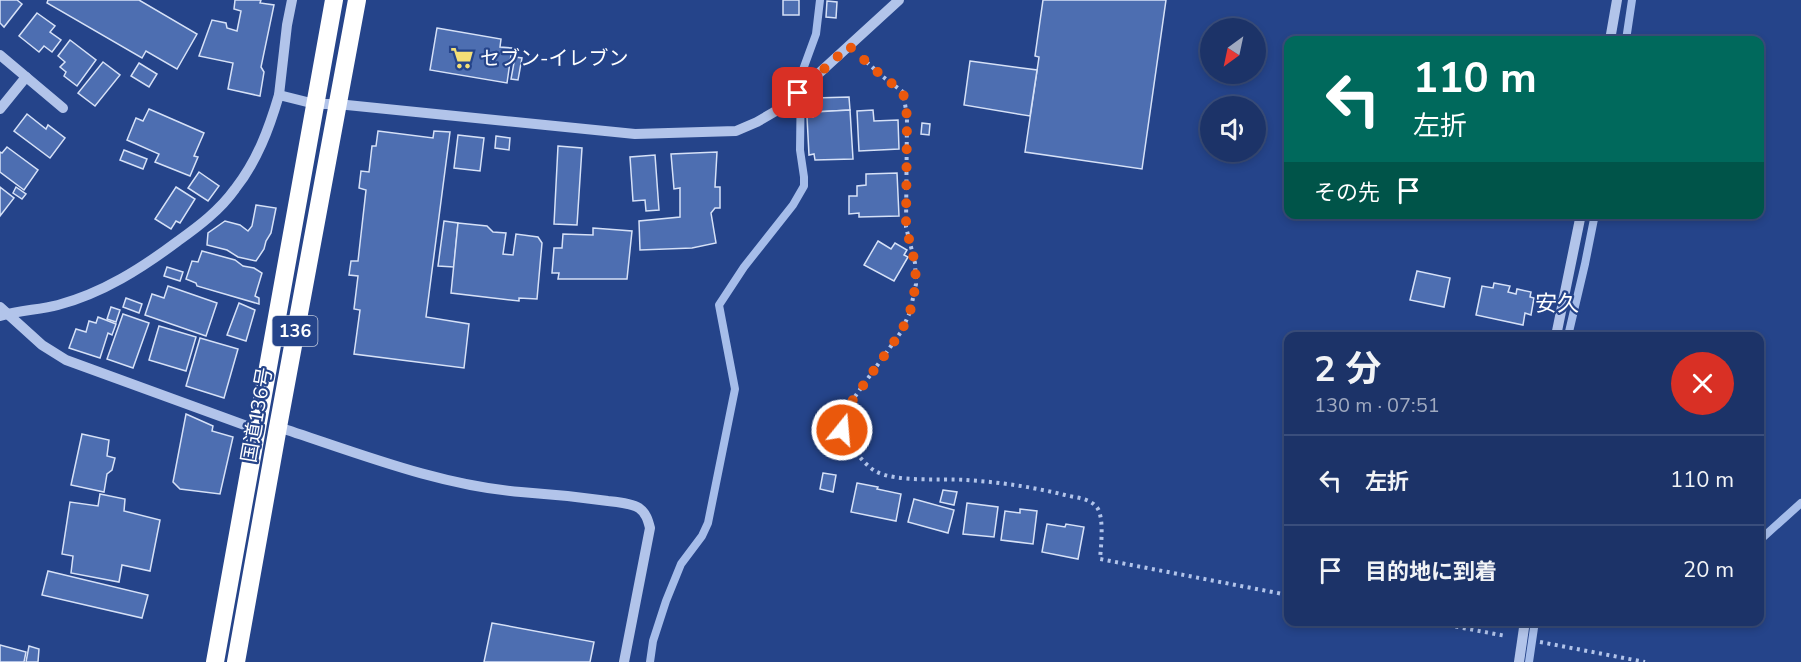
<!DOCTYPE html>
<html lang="ja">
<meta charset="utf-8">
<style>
:root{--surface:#1c3368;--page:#293f71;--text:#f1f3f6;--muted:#a0aac0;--line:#3a4e7c}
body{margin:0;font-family:"Nunito Sans","Noto Sans JP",sans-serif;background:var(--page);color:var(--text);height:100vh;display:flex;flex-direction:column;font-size:22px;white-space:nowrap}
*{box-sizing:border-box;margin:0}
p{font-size:20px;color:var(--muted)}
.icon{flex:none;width:33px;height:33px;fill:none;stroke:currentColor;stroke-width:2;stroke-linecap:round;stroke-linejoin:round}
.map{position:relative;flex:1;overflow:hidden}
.drawer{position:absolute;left:1284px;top:332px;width:480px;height:294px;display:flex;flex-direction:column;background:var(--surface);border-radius:12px;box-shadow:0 3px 9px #0003,0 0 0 2px var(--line)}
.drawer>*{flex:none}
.top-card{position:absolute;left:1284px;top:36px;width:480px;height:183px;border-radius:12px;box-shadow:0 3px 9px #0003,0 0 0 2px var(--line);background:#00695c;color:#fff;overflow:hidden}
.needle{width:39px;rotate:213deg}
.buttons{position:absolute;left:1200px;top:18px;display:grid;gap:12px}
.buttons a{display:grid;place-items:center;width:66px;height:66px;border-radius:50%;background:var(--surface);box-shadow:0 3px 9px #0003,0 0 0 2px var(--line);font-size:30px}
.pin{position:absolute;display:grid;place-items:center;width:51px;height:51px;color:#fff;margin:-26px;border-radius:12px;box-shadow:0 3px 9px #0006}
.me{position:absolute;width:66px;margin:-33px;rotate:17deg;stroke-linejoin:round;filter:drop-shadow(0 0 4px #0008)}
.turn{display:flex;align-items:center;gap:21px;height:126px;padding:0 30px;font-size:27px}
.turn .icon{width:78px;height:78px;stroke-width:2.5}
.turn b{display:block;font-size:42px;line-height:51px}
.then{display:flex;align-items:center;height:57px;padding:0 30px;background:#0003;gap:12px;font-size:22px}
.round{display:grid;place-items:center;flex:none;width:63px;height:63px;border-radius:32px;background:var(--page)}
.summary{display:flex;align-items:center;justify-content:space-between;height:102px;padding:0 30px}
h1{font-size:36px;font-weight:700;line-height:45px}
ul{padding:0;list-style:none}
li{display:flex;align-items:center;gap:18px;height:90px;padding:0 30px;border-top:2px solid var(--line)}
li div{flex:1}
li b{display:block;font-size:22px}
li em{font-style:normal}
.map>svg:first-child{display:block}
</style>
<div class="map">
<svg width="1801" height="662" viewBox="0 0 1801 662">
<rect width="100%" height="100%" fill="#25448a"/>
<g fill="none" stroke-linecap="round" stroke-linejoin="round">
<!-- stream -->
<g stroke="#a6bdea" stroke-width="8">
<path d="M1626,40L1632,0"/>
<path d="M1568,336L1585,264L1595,214"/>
<path d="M1760,540L1801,503"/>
<path d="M650,662L653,641L666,601L681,564L702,536L708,523L735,389L719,305L744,267L793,205L804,186V177L800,150L801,75L816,34L820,0"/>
<path d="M1529,662L1535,621"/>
</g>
</g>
<!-- building -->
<g fill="#4d6eb1" stroke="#d6e1f7" stroke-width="1.5">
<path d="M0,0H17L22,4L4,27L0,23Z"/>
<path d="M48,0H139L197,34L177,69L146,51L142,58L47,3Z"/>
<path d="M235,0H261L260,3L274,5L261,67L264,72L260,96L228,89L233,63L199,56L212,20L226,23L227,28L237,31L241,11L234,9Z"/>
<rect x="783" y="0" width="16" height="15"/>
<path d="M1043,0H1166L1142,169L1025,152L1039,57L1035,56Z"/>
<path d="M827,1L837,2L836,18L826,17Z"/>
<path d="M37,13L55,26L50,32L61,40L52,52L44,46L39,52L19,36Z"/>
<path d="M437,28L501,39L500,47L512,48L507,83L430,70Z"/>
<path d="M70,40L96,60L77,86L64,76L66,72L60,67L65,62L58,56Z"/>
<path d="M515,57L522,58L518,80L511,79Z"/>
<path d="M970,61L1037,70L1030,116L964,105Z"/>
<path d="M103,62L120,75L95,106L78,93Z"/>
<path d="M139,63L157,74L149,87L131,76Z"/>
<path d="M849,97L850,110L814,112V98Z"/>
<path d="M149,109L204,133L194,156L198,157L190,176L155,162L159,154L127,140L136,118L143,121Z"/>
<path d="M850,110L853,159L815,160L814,154L809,155L807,117H813V113L814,112Z"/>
<path d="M873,110L874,121L898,120L899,149L859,151L857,111Z"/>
<path d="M27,114L46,129L48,125L65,138L50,158L14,131Z"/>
<path d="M922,123L930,124L929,135L921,134Z"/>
<path d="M378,131L433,138L434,131L450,132L426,317L469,324L464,368L354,354L360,310L354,309L358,276L349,275L351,261H358L366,190L359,188L361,171L369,172L372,146H376Z"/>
<path d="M458,135L484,138L480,171L454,168Z"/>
<path d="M496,136L510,138L509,150L495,148Z"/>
<path d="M558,146L582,148L577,225L554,224Z"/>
<path d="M7,147L38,170L24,190L0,172V152L2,153Z"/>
<path d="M124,150L147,159L143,169L120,160Z"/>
<path d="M717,152L715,187H720V208H715L711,213L716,243L692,248L640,250L639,221L680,217V188L674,189L671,154Z"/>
<path d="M655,155L659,210L646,211L645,200L633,201L630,157Z"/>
<path d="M199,172L219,186L208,201L188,188Z"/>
<path d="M897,173L899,216L859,217V213L849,214V196H857V186L866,185V174Z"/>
<path d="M0,187L14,198L0,216Z"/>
<path d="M16,187L26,194L22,199L13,193Z"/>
<path d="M176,187L195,199L180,223L176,221L171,229L155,219Z"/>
<path d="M256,205L276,208L271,233L266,241L264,249L256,261L238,257L227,250L207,245L208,233L225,221L240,225L248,231L252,226Z"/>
<path d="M444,221L458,223L454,267L438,266Z"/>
<path d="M458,223L487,226L493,232L506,233L503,254L513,255L516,234L538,237L542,243L537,299L519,298V301L451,293Z"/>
<path d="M593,228L632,231L627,279H558L559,273H552L554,248H562L563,234L593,235Z"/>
<path d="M878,241L891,249L895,243L907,250L904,255L908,257L894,281L864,265Z"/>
<path d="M202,251L235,260L243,266L254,268L262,273L255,296L259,298V304L197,286L196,283L186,279L192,261L198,262Z"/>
<path d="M167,267L183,272L180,281L164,276Z"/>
<path d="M1417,271L1450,278L1444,307L1410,300Z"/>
<path d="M1494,283L1510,286L1508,292L1516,294L1517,289L1531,292L1530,297L1534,298L1531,315L1525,313L1523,325L1476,315L1482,286L1493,288Z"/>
<path d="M168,286L217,303L206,336L145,315L152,294L164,298Z"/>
<path d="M126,298L142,304L139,313L123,307Z"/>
<path d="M239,303L255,310L246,341L227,335Z"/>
<path d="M111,307L120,310L116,322L107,319Z"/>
<path d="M123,314L149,323L133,368L107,359Z"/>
<path d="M98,317L116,324L112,335L108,333L100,358L69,348L76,329L86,332L89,321L96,323Z"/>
<path d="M159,326L196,337L186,371L149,360Z"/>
<path d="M200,338L238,349L224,398L186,386Z"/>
<path d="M186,414L213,426L212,431L233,437L220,494L180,489L173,482Z"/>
<path d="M82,434L109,440L107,456L115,458L112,470L107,474L104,492L71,485Z"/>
<path d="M823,473L836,475L833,492L820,489Z"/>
<path d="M857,483L878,487L877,489L901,494L896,521L851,512Z"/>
<path d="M943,490L957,492L954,505L940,502Z"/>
<path d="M100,494L125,499L124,511L160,520L150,571L122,565L119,582L71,573L73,556L62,554L70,502L98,506Z"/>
<path d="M914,499L954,510L948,533L908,522Z"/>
<path d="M967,503L998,507L994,537L963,534Z"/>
<path d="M1020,509L1037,511L1033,544L1001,540L1005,511L1020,513Z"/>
<path d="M1047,524L1065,527L1066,524L1084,527L1078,559L1042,552Z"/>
<path d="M48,571L148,595L142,618L42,595Z"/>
<path d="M492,623L594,642L590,662H484Z"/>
<path d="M0,645L26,652L24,662H0Z"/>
<path d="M29,646L39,649L38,662H26Z"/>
</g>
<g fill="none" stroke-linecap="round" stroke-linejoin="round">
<!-- path -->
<g stroke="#b2c4ea" stroke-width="4" stroke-dasharray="3 4.5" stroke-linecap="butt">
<path d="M861,57L882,76L903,92L907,116L906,227L915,263L916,284L910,312L901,332L839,419C843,435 860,462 875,471C897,483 941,478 966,480C999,482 1033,487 1065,495C1077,498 1091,498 1098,509C1104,520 1101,546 1100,559L1288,595"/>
<path d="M1426,621L1506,636"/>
<path d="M1540,642L1645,662"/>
</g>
<!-- minor -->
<g stroke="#b2c4ea" stroke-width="10">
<path d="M1610,40L1617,0"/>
<path d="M0,55L63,108"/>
<path d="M279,95L287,25L292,0"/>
<path d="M0,109L26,77"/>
<path d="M0,307L42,345L66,360L258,430"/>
<path d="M0,316C19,310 39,310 58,305C103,293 142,268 178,241C199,226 220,210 235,189C257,161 269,129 279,95L315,104H337L635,134L736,131L757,122L781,108L899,0"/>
<path d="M1556,336L1581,214"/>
<path d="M278,427C355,452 440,486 521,492C550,494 579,497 608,501C618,502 631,503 639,508C646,513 648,520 650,528L624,662"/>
<path d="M1519,662L1525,621"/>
</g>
<!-- highway -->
<g stroke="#fff" stroke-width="18">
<path d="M215,662L334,0"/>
<path d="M236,662L278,427L357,0"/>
</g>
</g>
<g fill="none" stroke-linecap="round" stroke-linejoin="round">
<!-- route -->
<path stroke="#ea580c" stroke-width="10" stroke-dasharray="0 18" d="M798,93L849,46L882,76L903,92L907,116L906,227L915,263L916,284L910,312L901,332L843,414L839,419L842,430"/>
</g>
<!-- icons -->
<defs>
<g id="supermarket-bare" transform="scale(1.8)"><path d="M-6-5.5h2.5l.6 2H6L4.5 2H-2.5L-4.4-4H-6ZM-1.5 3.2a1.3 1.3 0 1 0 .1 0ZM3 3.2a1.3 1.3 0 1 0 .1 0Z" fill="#f4df76" stroke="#25448a" stroke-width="2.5" paint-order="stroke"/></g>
</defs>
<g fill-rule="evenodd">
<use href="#supermarket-bare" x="462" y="58"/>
</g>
<g text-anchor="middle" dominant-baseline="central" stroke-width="4.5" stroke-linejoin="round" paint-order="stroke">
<!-- shield labels -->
<rect fill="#25448a" stroke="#bec7dc" stroke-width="1.5" x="272.5" y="316" width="45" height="30" rx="4.5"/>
<g font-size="18" font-weight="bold" fill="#fff">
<text x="295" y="331">136</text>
</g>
<!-- poi labels -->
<g font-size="20" fill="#fff" stroke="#25448a" text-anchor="start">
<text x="480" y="58">セブン-イレブン</text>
</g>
<!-- street labels -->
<g font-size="20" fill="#fff" stroke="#25448a">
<text transform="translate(257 415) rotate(-80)">国道136号</text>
</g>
<!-- quarter labels -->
<g font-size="22" fill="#fff" stroke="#25448a">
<text x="1557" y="304">安久</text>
</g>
</g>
</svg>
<div class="buttons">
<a><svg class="needle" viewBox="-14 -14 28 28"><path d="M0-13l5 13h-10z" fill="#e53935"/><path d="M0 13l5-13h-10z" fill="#a0aac0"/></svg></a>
<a><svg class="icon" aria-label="sound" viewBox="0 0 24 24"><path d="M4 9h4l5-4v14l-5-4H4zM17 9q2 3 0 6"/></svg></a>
</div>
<div class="pin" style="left:798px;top:93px;background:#d93025"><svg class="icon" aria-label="arrive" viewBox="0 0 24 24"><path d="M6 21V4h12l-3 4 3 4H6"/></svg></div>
<svg class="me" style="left:842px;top:430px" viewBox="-20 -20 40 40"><circle r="17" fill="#ea580c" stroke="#fff" stroke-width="3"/><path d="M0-11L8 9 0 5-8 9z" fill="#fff"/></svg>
<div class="top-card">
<div class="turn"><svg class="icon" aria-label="left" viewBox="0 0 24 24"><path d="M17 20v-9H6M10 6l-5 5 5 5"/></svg><div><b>110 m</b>左折</div></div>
<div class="then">その先<svg class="icon" aria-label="arrive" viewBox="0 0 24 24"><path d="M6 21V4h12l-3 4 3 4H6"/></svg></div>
</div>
<section class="drawer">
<div class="summary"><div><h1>2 分</h1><p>130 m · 07:51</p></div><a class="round" style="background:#d93025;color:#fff"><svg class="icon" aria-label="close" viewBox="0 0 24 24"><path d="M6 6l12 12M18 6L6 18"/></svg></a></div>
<ul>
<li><svg class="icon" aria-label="left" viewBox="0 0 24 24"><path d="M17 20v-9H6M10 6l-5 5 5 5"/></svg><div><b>左折</b></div><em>110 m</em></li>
<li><svg class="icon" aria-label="arrive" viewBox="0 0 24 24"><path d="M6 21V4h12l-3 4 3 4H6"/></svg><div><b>目的地に到着</b></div><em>20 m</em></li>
</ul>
</section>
</div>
